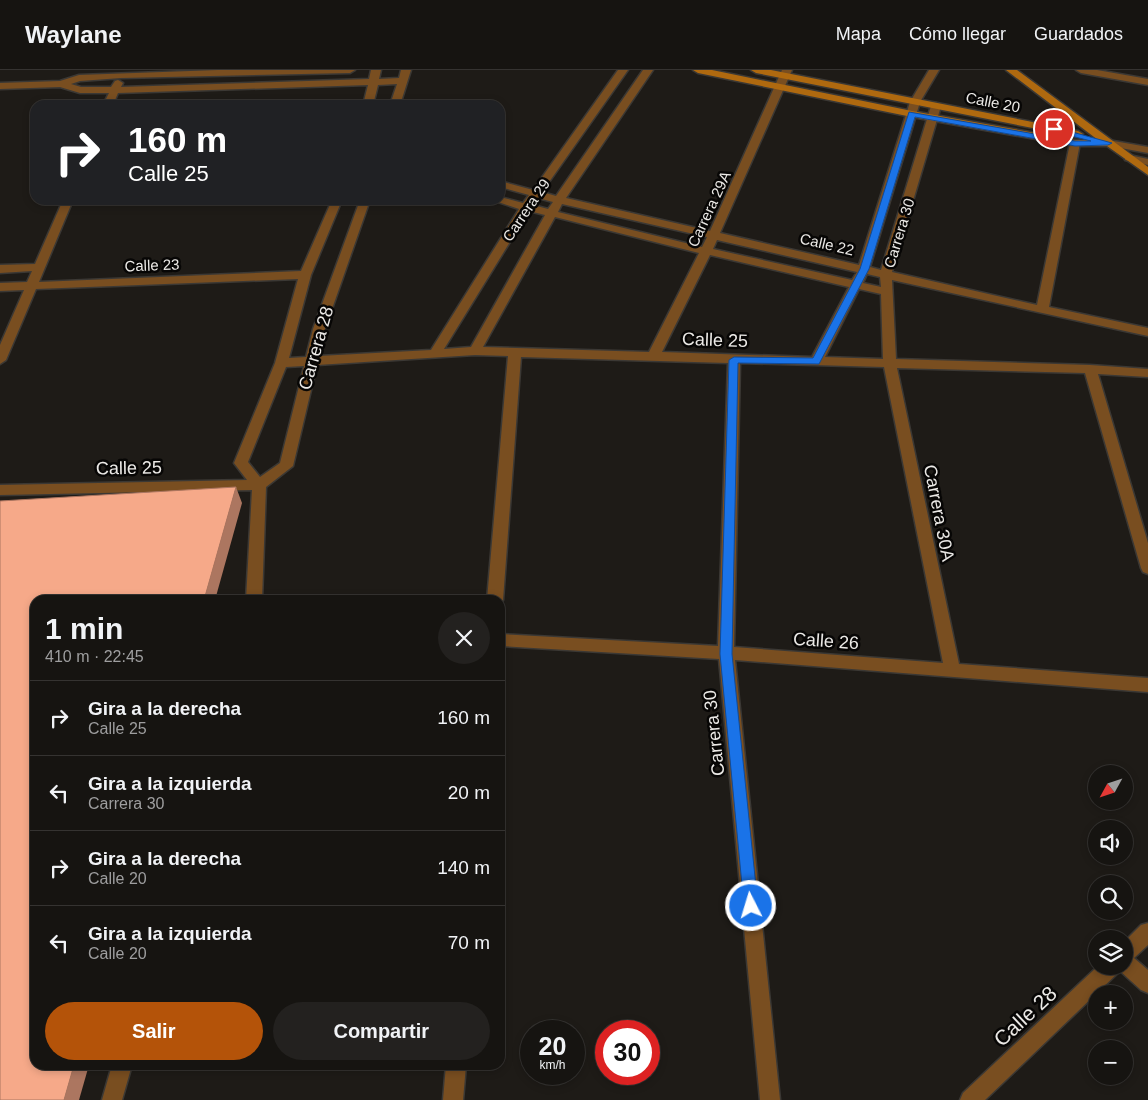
<!DOCTYPE html>
<html lang="es">
<meta charset="utf-8">
<style>
:root{--surface:#161411;--page:#23211f;--text:#f1f3f6;--muted:#9e9e9f;--line:#353331;--accent:#b45309}
body{margin:0;font-family:Arial,sans-serif;background:var(--page);color:var(--text);height:100vh;display:flex;flex-direction:column;font-size:19px;white-space:nowrap}
*{box-sizing:border-box;margin:0}
p{font-size:16px;color:var(--muted)}
.icon{flex:none;width:28px;height:28px;fill:none;stroke:currentColor;stroke-width:2;stroke-linecap:round;stroke-linejoin:round}
.map{position:relative;flex:1;overflow:hidden}
.panel{position:absolute;left:30px;top:525px;width:475px;height:475px;display:flex;flex-direction:column;background:var(--surface);border-radius:15px;box-shadow:0 2px 8px #0003,0 0 0 1px var(--line)}
.panel>*{flex:none}
.hud{position:absolute;left:30px;top:30px;width:475px;height:105px;border-radius:15px;box-shadow:0 2px 8px #0003,0 0 0 1px var(--line);background:#202124;color:#fff;overflow:hidden}
.needle{width:32px;rotate:230deg}
.fabs{position:absolute;left:1088px;top:695px;display:grid;gap:10px}
.fabs a{display:grid;place-items:center;width:45px;height:45px;border-radius:50%;background:var(--surface);box-shadow:0 2px 8px #0003,0 0 0 1px var(--line);font-size:25px}
.speed{position:absolute;left:520px;top:950px;display:flex;gap:10px;font-size:25px;font-weight:700;text-align:center}
.speed>*{display:grid;place-content:center;width:65px;height:65px;border-radius:50%;background:var(--surface);box-shadow:0 2px 8px #0003,0 0 0 1px var(--line);line-height:1}
.speed small{font-size:12px;font-weight:400}
.speed .limit{border:8px solid #d22;background:#fff;color:#111}
.pin{position:absolute;display:grid;place-items:center;width:42px;height:42px;color:#fff;margin:-21px;border:2px solid #fff;border-radius:50%;box-shadow:0 1px 5px #0007}
.me{position:absolute;width:55px;margin:-28px;rotate:355deg;stroke-linejoin:round;filter:drop-shadow(0 0 4px #0008)}
.turn{display:flex;align-items:center;gap:18px;height:105px;padding:0 15px;font-size:22px}
.turn .icon{width:65px;height:65px;stroke-width:2.5}
.turn b{display:block;font-size:35px;line-height:42px}
.round{display:grid;place-items:center;flex:none;width:52px;height:52px;border-radius:26px;background:var(--page)}
.overview{display:flex;align-items:center;justify-content:space-between;height:85px;padding:0 15px}
h1{font-size:30px;font-weight:700;line-height:38px}
.action{display:flex;gap:10px;margin-top:auto;padding:10px 15px}
.action a{flex:1;height:58px;border-radius:30px;background:var(--accent);color:#fff;font-size:20px;font-weight:700;line-height:58px;text-align:center}
.action a+a{background:var(--page);color:var(--text)}
ul{padding:0;list-style:none}
li{display:flex;align-items:center;gap:15px;height:75px;padding:0 15px;border-top:1px solid var(--line)}
li div{flex:1}
li b{display:block;font-size:19px}
li em{font-style:normal}
header{display:flex;align-items:center;gap:30px;box-sizing:border-box;height:70px;padding:0 25px;background:var(--surface);border-bottom:1px solid var(--line)}
header strong{font-size:24px}
nav{display:flex;gap:28px;margin-inline-start:auto;font-size:18px}
.map>svg:first-child{display:block}
</style>
<header>
<strong>Waylane</strong>
<nav><a>Mapa</a><a>Cómo llegar</a><a>Guardados</a></nav>
</header>
<div class="map">
<svg width="1148" height="1030" viewBox="0 0 1148 1030">
<rect width="100%" height="100%" fill="#1e1b17"/>
<g fill="none" stroke-linecap="round" stroke-linejoin="round">
<!-- street casing -->
<g stroke="#3b3834" stroke-width="3">
<g id="street">
<path d="M218,0H355L350,3L121,8L80,11L71,14L81,17H111L115,11L118,10L123,13L121,17L369,9L371,0H381L379,9L399,8L401,0H411L400,35H390L397,14L378,15L373,35H363L368,15L118,23L113,35H103L109,23H80L60,17L0,19V13L60,11L79,5Z"/>
<path d="M618,0H628L542,122L556,126L643,0H653L566,128L710,161L782,0H792L720,163L859,195L910,32L929,0H939L920,32L870,197L881,200L931,36L936,33L941,36L892,202L1037,235L1070,73L1075,70L1080,73L1049,237L1148,258V266L892,210L896,289L1090,295L1148,299V307L1098,304L1148,473V504L1143,502L1141,498L1085,303L897,298L959,594L1148,608V622L735,590L780,1030H760L719,589L500,576V564L718,576L728,293L521,287L503,530L500,534V530H487L508,286L475,285L317,295L293,396L266,417L262,530H246L252,420L0,425V415L247,410L234,393L275,293L298,209L36,219L6,290L0,294V275L24,220L0,221V213L27,212L32,201L0,203V195L35,194L63,130H73L39,212L301,201L332,130H342L311,205L289,288L306,287L313,259L360,130H370L325,259L319,286L431,280L519,139L492,130H500V127L523,133L529,125L500,117V111L533,120ZM538,128L553,132L548,139L533,135ZM562,134L707,167L702,177L558,142ZM529,141L545,145L471,277L444,279ZM555,147L699,183L649,282L483,277ZM717,170L857,202L852,210L713,179ZM710,185L849,217L812,287L662,282ZM867,204L880,207L881,217L863,213ZM859,219L881,224L883,289L825,287ZM740,293L884,297L943,593L734,577ZM304,296L280,393L260,407L248,392L286,297Z"/>
<path d="M1076,0H1097L1148,9V15L1081,3Z"/>
<path d="M1108,70L1148,77V83L1104,75V71Z"/>
<path d="M1129,85L1148,89V95L1125,90V86Z"/>
<path d="M1148,853V875L1134,888L1148,900V923L1141,920L1120,901L985,1030H960L963,1023L1098,896H1124V872L1141,855Z"/>
<path d="M112,995H132L122,1030H102Z"/>
<path d="M446,995H466L463,1030H443Z"/>
</g>
</g>
<!-- secondary casing -->
<g stroke="#3b3834" stroke-width="3">
<g id="secondary">
<path d="M693,0H712L912,41L1075,70H1098L1006,0H1017L1148,97V105L1107,76H1075L912,47L698,3Z"/>
<path d="M751,0H771L1078,61L1083,64L1078,67L756,3Z"/>
</g>
</g>
<!-- street -->
<use href="#street" fill="#794e20" fill-rule="evenodd"/>
<!-- secondary -->
<use href="#secondary" fill="#af690f" fill-rule="evenodd"/>
</g>
<!-- shaded-wall -->
<g fill="#ac7660">
<path d="M236,417L242,433L215,530H204Z"/>
<path d="M74,995H89L79,1030H64Z"/>
</g>
<!-- building -->
<path fill="#f6a989" stroke="#ac7660" d="M236,417L204,530H35V995H74L64,1030H0V431Z"/>
<!-- route -->
<path fill="#1a73e8" stroke="#114b97" d="M909,42L1075,71H1091L1051,61L1050,59L1054,57L1112,73L1108,75L1075,76L915,47L869,199L819,294L738,293L732,584L758,836L756,841L751,843L746,841L744,836L720,584L729,290L734,287L813,288L860,199Z"/>
<g text-anchor="middle" dominant-baseline="central" stroke-width="5" stroke-linejoin="round" paint-order="stroke">
<!-- far-street labels -->
<g font-size="15" fill="#ebe9e6" stroke="#070605">
<text transform="translate(993 32) rotate(11)">Calle 20</text>
<text transform="translate(709 139) rotate(-65)">Carrera 29A</text>
<text transform="translate(526 140) rotate(-56)">Carrera 29</text>
<text transform="translate(899 163) rotate(-73)">Carrera 30</text>
<text transform="translate(827 174) rotate(13)">Calle 22</text>
<text transform="translate(152 195) rotate(-2)">Calle 23</text>
</g>
<!-- street labels -->
<g font-size="18" fill="#ebe9e6" stroke="#070605">
<text transform="translate(715 270) rotate(2)">Calle 25</text>
<text transform="translate(316 278) rotate(-74)">Carrera 28</text>
<text transform="translate(129 398) rotate(-1)">Calle 25</text>
<text transform="translate(939 443) rotate(79)">Carrera 30A</text>
<text transform="translate(826 571) rotate(4)">Calle 26</text>
<text transform="translate(714 663) rotate(-96)">Carrera 30</text>
</g>
<!-- near-street labels -->
<g font-size="21" fill="#ebe9e6" stroke="#070605">
<text transform="translate(1025 946) rotate(-43)">Calle 28</text>
</g>
</g>
</svg>
<div class="fabs">
<a><svg class="needle" viewBox="-14 -14 28 28"><path d="M0-13l5 13h-10z" fill="#e53935"/><path d="M0 13l5-13h-10z" fill="#9e9e9f"/></svg></a>
<a><svg class="icon" aria-label="sound" viewBox="0 0 24 24"><path d="M4 9h4l5-4v14l-5-4H4zM17 9q2 3 0 6"/></svg></a>
<a><svg class="icon" aria-label="search" viewBox="0 0 24 24"><circle cx="10" cy="10" r="6"/><path d="M15 15l6 6"/></svg></a>
<a><svg class="icon" aria-label="layers" viewBox="0 0 24 24"><path d="M12 4l9 5-9 5-9-5zM3 14l9 5 9-5"/></svg></a>
<a>+</a>
<a>−</a>
</div>
<div class="speed"><div>20<small>km/h</small></div><div class="limit">30</div></div>
<div class="pin" style="left:1054px;top:59px;background:#d93025"><svg class="icon" aria-label="arrive" viewBox="0 0 24 24"><path d="M6 21V4h12l-3 4 3 4H6"/></svg></div>
<svg class="me" style="left:751px;top:836px" viewBox="-20 -20 40 40"><circle r="17" fill="#1a73e8" stroke="#fff" stroke-width="3"/><path d="M0-11L8 9 0 5-8 9z" fill="#fff"/></svg>
<div class="hud">
<div class="turn"><svg class="icon" aria-label="right" viewBox="0 0 24 24"><path d="M7 20v-9h11M14 6l5 5-5 5"/></svg><div><b>160 m</b>Calle 25</div></div>
</div>
<section class="panel">
<div class="overview"><div><h1>1 min</h1><p>410 m · 22:45</p></div><a class="round"><svg class="icon" aria-label="close" viewBox="0 0 24 24"><path d="M6 6l12 12M18 6L6 18"/></svg></a></div>
<ul>
<li><svg class="icon" aria-label="right" viewBox="0 0 24 24"><path d="M7 20v-9h11M14 6l5 5-5 5"/></svg><div><b>Gira a la derecha</b><p>Calle 25</p></div><em>160 m</em></li>
<li><svg class="icon" aria-label="left" viewBox="0 0 24 24"><path d="M17 20v-9H6M10 6l-5 5 5 5"/></svg><div><b>Gira a la izquierda</b><p>Carrera 30</p></div><em>20 m</em></li>
<li><svg class="icon" aria-label="right" viewBox="0 0 24 24"><path d="M7 20v-9h11M14 6l5 5-5 5"/></svg><div><b>Gira a la derecha</b><p>Calle 20</p></div><em>140 m</em></li>
<li><svg class="icon" aria-label="left" viewBox="0 0 24 24"><path d="M17 20v-9H6M10 6l-5 5 5 5"/></svg><div><b>Gira a la izquierda</b><p>Calle 20</p></div><em>70 m</em></li>
</ul>
<div class="action"><a>Salir</a><a>Compartir</a></div>
</section>
</div>
